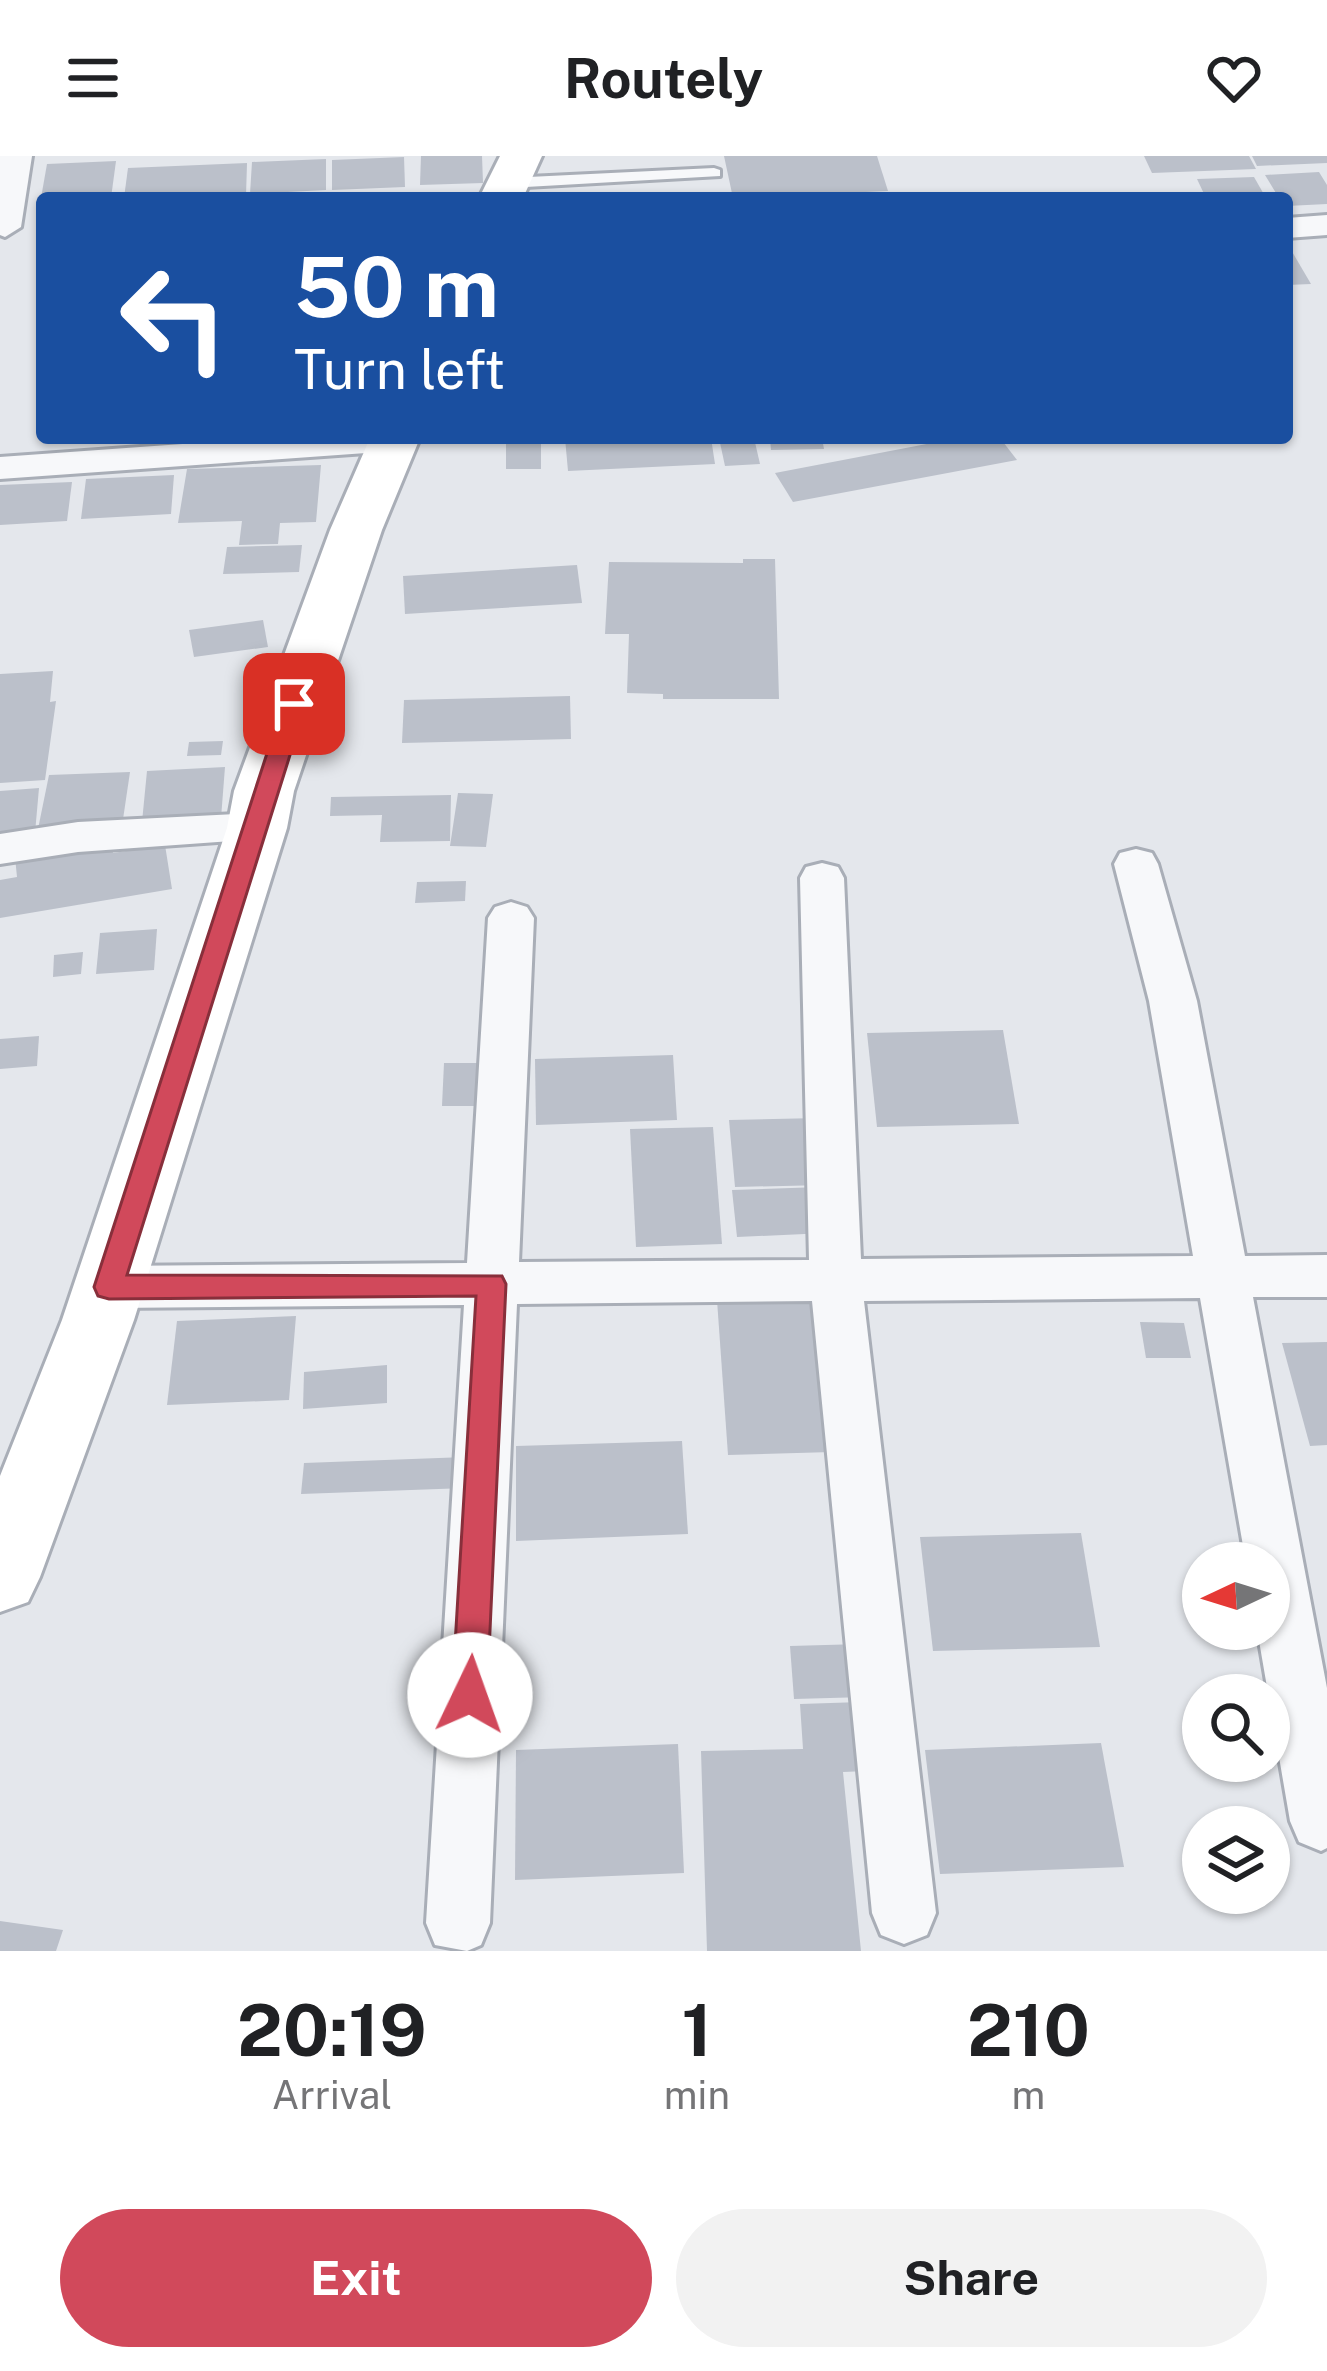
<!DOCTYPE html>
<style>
:root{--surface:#fff;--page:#f2f2f2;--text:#202124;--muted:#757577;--accent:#d1495b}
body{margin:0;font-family:"Public Sans",sans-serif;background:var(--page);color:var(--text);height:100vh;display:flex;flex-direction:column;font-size:45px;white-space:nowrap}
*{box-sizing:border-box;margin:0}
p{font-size:39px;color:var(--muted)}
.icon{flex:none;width:66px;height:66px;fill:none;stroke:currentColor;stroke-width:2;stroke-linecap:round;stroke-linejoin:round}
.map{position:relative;height:1795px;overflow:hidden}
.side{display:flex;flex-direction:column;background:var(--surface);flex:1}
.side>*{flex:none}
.banner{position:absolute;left:36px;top:36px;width:1257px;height:252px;border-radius:12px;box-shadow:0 3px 9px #0004;background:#1a4fa0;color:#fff;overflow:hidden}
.needle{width:78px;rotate:266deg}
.fabs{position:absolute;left:1182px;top:1386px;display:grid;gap:24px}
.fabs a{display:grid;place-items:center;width:108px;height:108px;border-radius:50%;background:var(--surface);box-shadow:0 3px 9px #0004;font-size:60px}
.pin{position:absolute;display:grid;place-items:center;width:102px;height:102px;color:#fff;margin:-51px;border-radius:24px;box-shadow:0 6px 18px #0006}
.me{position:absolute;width:132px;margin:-66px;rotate:3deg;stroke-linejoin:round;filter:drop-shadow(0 0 9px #0008)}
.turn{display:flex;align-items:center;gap:42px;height:252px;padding:0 60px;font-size:54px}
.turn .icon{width:156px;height:156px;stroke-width:2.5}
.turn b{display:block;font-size:84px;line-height:102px}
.eta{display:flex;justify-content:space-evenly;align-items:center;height:204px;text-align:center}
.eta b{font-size:72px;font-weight:700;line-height:84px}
.primary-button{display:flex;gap:24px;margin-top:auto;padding:24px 60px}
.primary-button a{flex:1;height:138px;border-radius:72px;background:var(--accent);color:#fff;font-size:48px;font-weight:700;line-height:138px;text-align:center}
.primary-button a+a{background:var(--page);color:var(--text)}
header{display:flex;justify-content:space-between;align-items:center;height:156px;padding:0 60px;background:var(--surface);font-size:54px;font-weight:700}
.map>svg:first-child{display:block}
</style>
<header><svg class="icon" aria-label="menu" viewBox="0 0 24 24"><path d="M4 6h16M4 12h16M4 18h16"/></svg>Routely<svg class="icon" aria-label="heart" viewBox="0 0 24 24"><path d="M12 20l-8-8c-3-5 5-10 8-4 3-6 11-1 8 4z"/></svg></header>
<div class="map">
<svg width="1327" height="1795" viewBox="0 0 1327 1795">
<rect width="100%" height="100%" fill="#e4e7ec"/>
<!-- building -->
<g fill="#bbc0ca">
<path d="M421,0H482L483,27L420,29Z"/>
<path d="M724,0H877L888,35L733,42Z"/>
<path d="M1144,0H1249L1256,13L1152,17Z"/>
<path d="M1252,0H1327V7L1257,10Z"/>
<path d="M404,1L405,31L332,34V4Z"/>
<path d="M326,3V34L250,38L252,6Z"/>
<path d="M116,5L111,42H41L47,8Z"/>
<path d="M247,7L246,40L124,42L128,12Z"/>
<path d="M1319,16L1327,29V48L1287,50V42H1279L1265,19Z"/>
<path d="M1254,21L1266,42H1206L1197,23Z"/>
<path d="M1287,87L1311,128L1287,129Z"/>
<path d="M157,282H216L215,287L156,288Z"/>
<path d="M565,282H711L715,308L568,315Z"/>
<path d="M719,282H754L760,308L725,310Z"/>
<path d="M770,282H822L824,293L771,294Z"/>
<path d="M1000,282L1017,304L793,346L775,317L958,282Z"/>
<rect x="506" y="283" width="35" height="30"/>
<path d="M321,309L316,366L280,367L278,388L239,389L242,365L178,367L187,313Z"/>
<path d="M174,319L171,358L81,363L86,323Z"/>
<path d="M72,326L67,365L0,369V329Z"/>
<path d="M302,389L299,416L223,418L227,391Z"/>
<path d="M743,403H775L779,543H663V538L627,537L629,478H605L609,406L743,407Z"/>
<path d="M577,409L582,447L405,458L403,420Z"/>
<path d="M263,464L268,491L194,501L189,474Z"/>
<path d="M53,515L50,546L56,545L45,624L0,627V518Z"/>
<path d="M570,540L571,583L402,587L404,544Z"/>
<path d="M223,585L221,599L187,600L189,586Z"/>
<path d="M225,611L221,662L142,666L147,615Z"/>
<path d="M130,616L122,670L38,673L49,619Z"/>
<path d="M39,632L35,677L0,679V635Z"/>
<path d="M458,637L493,638L486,691L450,690Z"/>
<path d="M451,639L450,685L380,686L382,659L330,660L331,641Z"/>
<path d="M111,686L113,697L165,689L172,733L0,762V724L17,721L15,701Z"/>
<path d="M466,725L465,745L415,747L417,726Z"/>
<path d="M157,773L154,814L96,818L100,777Z"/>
<path d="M83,796L81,818L53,821L54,799Z"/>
<path d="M1003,874L1019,968L877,971L867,877Z"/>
<path d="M39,880L37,910L0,913V883Z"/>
<path d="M673,899L677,964L536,969L535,903Z"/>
<path d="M444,907H480L478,950H442Z"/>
<path d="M819,962L825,1029L735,1031L729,964Z"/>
<path d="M713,971L722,1088L636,1091L630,973Z"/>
<path d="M820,1031L826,1077L737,1081L732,1034Z"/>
<path d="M816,1141L832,1296L728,1299L717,1144Z"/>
<path d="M296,1160L289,1244L167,1249L177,1165Z"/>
<path d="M1140,1166L1184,1167L1191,1202H1146Z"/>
<path d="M1327,1186V1289L1310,1290L1282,1187Z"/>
<path d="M387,1209V1247L303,1253L304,1216Z"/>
<path d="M682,1285L688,1378L516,1385V1290Z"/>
<path d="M466,1301V1332L301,1338L304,1307Z"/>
<path d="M1081,1377L1100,1491L933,1495L920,1381Z"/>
<path d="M861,1488L866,1541L794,1543L790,1490Z"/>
<path d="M861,1546L867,1615L843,1616L861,1795H707L701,1595L803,1593L800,1548Z"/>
<path d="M1101,1587L1124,1711L940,1718L925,1594Z"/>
<path d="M678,1588L684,1717L515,1724L516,1594Z"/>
<path d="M0,1765L63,1774L56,1795H0Z"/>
</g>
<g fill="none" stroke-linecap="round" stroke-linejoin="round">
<!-- lane casing -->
<g stroke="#a9aeb7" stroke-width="6">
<path id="lane" d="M714,12L720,14V20L508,32L500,27L508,22Z"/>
</g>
<!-- street casing -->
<g stroke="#a9aeb7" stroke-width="6">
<g id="street">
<path d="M0,0H32L21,71L5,81L0,79Z"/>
<path d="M1327,59V79L1287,82V62Z"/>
<path d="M268,282L412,284L407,292L394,295L0,323V301Z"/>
<path d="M257,657L272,662L279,672L272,682L78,696L0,708V678L78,666Z"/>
<path d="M1136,693L1152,697L1158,708L1197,845L1245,1100L1327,1099V1141H1253L1327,1532V1692L1321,1695L1299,1686L1290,1665L1257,1473H1269V1407H1246L1200,1142L864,1145L936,1757L927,1779L904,1788L881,1779L872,1757L812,1145L517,1148L490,1767L481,1789L467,1795L435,1789L426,1767L464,1149L109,1152L90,1146L83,1131L90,1116L109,1110L467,1107L488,762L495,751L511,746L527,751L534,762L519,1106L809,1104L800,722L806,711L822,707L838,711L844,722L861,1103L1193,1100L1149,845L1114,708L1120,697Z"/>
</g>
</g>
<!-- secondary casing -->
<g stroke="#a9aeb7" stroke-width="6">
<g id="secondary">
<path d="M500,0H542L523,42H479Z"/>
<path d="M370,282H420L382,374L294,635L287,672L134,1164L40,1421L28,1446L0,1456V1320L62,1164L227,672L234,635L330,374Z"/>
</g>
</g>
<!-- lane -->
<use href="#lane" fill="#f7f8fa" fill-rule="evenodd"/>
<!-- street -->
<use href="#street" fill="#f7f8fa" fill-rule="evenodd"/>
<!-- secondary -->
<use href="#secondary" fill="#fff" fill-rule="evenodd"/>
</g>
<!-- route -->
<path fill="#d1495b" stroke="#882f3b" stroke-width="3" d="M294,540L306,548L127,1119L502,1120L506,1128L487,1539L482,1550L470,1554L457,1550L452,1539L476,1140L109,1143L98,1140L94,1131L283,548Z"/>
</svg>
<div class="fabs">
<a><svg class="needle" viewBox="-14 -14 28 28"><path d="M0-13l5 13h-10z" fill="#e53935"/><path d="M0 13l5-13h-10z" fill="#757577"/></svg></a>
<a><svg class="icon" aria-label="search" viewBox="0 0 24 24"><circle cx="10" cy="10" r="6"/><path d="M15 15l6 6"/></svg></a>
<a><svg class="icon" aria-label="layers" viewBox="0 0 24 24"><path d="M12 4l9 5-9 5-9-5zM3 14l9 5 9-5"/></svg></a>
</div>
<div class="pin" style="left:294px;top:548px;background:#d93025"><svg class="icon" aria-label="arrive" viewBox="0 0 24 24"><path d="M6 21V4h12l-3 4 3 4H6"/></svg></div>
<svg class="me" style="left:470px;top:1539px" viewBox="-20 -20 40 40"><circle r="19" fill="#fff"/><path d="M0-13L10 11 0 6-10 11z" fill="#d1495b"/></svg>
<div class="banner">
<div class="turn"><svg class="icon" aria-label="left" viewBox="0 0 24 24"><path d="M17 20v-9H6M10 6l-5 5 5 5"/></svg><div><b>50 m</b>Turn left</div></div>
</div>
</div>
<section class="side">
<div class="eta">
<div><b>20:19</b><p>Arrival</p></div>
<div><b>1</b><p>min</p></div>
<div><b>210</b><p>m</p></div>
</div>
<div class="primary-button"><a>Exit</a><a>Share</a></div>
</section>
